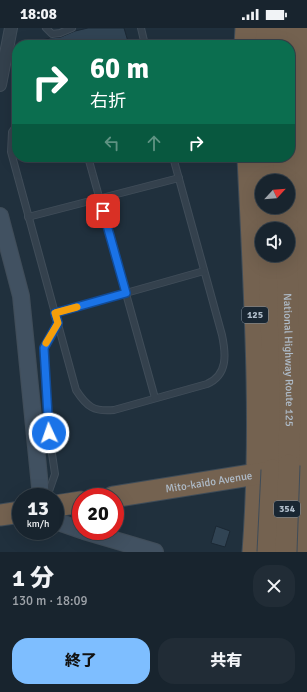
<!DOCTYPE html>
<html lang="ja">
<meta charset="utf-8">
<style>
:root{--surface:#18242e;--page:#212c36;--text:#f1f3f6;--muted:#9fa4aa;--line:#36414a;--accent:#7ebeff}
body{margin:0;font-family:Signika,"Noto Sans JP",sans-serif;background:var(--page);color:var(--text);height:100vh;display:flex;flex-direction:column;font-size:15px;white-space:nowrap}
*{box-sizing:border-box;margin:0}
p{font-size:13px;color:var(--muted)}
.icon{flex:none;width:22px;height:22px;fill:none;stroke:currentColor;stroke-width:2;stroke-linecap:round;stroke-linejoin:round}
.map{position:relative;height:524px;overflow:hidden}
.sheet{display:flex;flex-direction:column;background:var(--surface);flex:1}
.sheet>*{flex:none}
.top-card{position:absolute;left:12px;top:12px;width:283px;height:122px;border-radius:16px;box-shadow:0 4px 16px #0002,0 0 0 1px var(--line);background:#0b6e4f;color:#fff;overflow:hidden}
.needle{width:26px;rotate:64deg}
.fabs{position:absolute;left:255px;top:146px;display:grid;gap:8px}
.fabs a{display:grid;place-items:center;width:40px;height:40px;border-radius:50%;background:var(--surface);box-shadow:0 4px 16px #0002,0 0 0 1px var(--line);font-size:20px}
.speed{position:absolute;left:12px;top:460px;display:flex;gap:8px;font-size:20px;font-weight:700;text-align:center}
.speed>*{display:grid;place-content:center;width:52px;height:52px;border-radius:50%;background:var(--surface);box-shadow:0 4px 16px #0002,0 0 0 1px var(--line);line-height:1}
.speed small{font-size:10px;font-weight:400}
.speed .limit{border:6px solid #d22;background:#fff;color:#111}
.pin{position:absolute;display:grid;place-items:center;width:34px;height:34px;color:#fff;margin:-17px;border-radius:8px;box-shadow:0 2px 6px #0006}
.me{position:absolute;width:44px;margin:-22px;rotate:357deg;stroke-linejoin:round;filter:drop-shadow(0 0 3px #0008)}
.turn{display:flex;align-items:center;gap:14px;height:84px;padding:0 12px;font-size:18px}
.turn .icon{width:52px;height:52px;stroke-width:2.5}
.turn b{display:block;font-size:28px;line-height:34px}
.lanes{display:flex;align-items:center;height:38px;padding:0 12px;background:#0003;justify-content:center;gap:20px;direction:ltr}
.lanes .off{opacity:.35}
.round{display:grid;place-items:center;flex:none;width:42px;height:42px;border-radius:16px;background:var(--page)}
.head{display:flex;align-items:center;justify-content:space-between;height:68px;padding:0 12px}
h1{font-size:24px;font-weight:800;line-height:30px}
.primary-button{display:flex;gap:8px;margin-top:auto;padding:8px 12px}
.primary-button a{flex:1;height:46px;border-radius:16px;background:var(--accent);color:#111;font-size:16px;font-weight:800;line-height:46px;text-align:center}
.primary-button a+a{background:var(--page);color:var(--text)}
.status{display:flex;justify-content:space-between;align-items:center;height:28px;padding:0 20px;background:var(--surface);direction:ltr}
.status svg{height:11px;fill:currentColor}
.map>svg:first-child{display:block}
</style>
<div class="status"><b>18:08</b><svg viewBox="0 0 49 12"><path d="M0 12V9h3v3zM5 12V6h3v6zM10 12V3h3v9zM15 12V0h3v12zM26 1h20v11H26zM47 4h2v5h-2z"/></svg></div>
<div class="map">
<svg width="307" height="524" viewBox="0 0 307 524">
<rect width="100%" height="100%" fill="#20303d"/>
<!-- building -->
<g fill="#314454" stroke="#1b2834">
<path d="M88,0H124L129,17H38V13L50,10L61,9L75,3Z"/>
<path d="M216,498L230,503L225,519L211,515Z"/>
</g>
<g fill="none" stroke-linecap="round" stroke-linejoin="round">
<!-- lane casing -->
<g stroke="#404d59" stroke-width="8">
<g id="lane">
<path d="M46,0L52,6L60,5L72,0"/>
<path d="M141,0L145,17"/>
<path d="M17,97L12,104L11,124L76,362C87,379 94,384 114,382L207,356C228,347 226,326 222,307L173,129"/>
<path d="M88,129L155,370"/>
<path d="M28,189L179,150"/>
<path d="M55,285L204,243"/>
<path d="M47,469L55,446L49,405L44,319L58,295"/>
</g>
</g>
<!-- street casing -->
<g stroke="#404d59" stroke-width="14">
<path id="street" d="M0,57L11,0"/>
</g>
<!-- secondary casing -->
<g stroke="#404d59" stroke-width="18">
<g id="secondary">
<path d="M0,188L21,268L41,469"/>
<path d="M55,493L81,502"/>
<path d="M84,503L155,524"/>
</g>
</g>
<!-- highway casing -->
<g stroke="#3f4c58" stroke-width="23">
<g id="highway">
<path d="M262,0V17"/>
<path d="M281,0V17"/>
<path d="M297,0L300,39L306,283L305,400L301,524"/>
<path d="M245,17L246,0"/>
<path d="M248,129C254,260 263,393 253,524"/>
<path d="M266,129V153"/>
<path d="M284,129L285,153"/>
<path d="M267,179L268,201"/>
<path d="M286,179L287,201"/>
<path d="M269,227L272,320V440"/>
<path id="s1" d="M287,227L290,371L289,437"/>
<path id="s2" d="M113,469L270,444"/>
<path d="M55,478L81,474"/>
<path d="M0,487L21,484"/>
</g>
</g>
<!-- lane -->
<use href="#lane" stroke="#34414d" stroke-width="6"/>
<!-- street -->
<use href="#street" stroke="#34414d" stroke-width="12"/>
<!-- secondary -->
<use href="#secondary" stroke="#415161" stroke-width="16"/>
<!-- highway -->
<use href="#highway" stroke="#746250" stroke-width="21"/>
<!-- highway-bridge casing -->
<g stroke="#3f4c58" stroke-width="23" stroke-linecap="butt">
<g id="highway-bridge">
<path d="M268,524L272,442"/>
<path d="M286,524L289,437"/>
</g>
</g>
<!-- highway-bridge -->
<use href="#highway-bridge" stroke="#746250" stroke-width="21"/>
</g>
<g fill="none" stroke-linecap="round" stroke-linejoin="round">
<!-- route casing -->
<g stroke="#114b97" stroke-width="10">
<path id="route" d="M49,405L44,320L58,295L55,285L126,265L103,183"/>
</g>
<!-- route -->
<use href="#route" stroke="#1a73e8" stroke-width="7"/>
<!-- slow -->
<path stroke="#f59e0b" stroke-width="7" d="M46,315L58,295L55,285L77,279"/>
</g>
<g text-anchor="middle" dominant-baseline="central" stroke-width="4" stroke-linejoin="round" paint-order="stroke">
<!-- shield labels -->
<g fill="#192632" stroke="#828f9c" stroke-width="1">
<rect x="242" y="279" width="26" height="16" rx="3"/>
<rect x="274" y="473" width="26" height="16" rx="3"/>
</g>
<g font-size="10" font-weight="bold" fill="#afbcc9">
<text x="255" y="287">125</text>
<text x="287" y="481">354</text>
</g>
<!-- street labels -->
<g font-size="11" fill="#afbcc9" stroke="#192632">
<text stroke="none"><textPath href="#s1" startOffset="105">National Highway Route 125</textPath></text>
<text stroke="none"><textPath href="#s2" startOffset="97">Mito-kaido Avenue</textPath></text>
</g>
</g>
</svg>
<div class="fabs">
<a><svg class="needle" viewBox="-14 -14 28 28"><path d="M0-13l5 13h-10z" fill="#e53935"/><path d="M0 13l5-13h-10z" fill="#9fa4aa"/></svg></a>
<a><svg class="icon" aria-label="sound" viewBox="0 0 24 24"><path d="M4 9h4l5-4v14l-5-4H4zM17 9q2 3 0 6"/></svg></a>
</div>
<div class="speed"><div>13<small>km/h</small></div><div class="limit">20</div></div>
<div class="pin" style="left:103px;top:183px;background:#d93025"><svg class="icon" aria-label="arrive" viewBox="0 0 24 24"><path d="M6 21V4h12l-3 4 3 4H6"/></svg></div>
<svg class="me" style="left:49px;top:405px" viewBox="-20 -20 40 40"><circle r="17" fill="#1a73e8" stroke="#fff" stroke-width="3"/><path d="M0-11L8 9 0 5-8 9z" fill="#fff"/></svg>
<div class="top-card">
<div class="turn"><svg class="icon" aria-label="right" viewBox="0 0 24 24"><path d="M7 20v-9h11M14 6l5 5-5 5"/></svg><div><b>60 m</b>右折</div></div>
<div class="lanes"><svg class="icon off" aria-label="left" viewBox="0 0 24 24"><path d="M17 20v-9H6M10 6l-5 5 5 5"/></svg><svg class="icon off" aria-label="ahead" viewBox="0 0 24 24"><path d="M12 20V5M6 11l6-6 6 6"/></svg><svg class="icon" aria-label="right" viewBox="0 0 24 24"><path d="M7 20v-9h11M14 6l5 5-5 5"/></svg></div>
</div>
</div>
<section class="sheet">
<div class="head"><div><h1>1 分</h1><p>130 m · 18:09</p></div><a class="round"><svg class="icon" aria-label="close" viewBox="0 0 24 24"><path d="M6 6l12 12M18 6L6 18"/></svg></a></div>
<div class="primary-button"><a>終了</a><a>共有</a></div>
</section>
